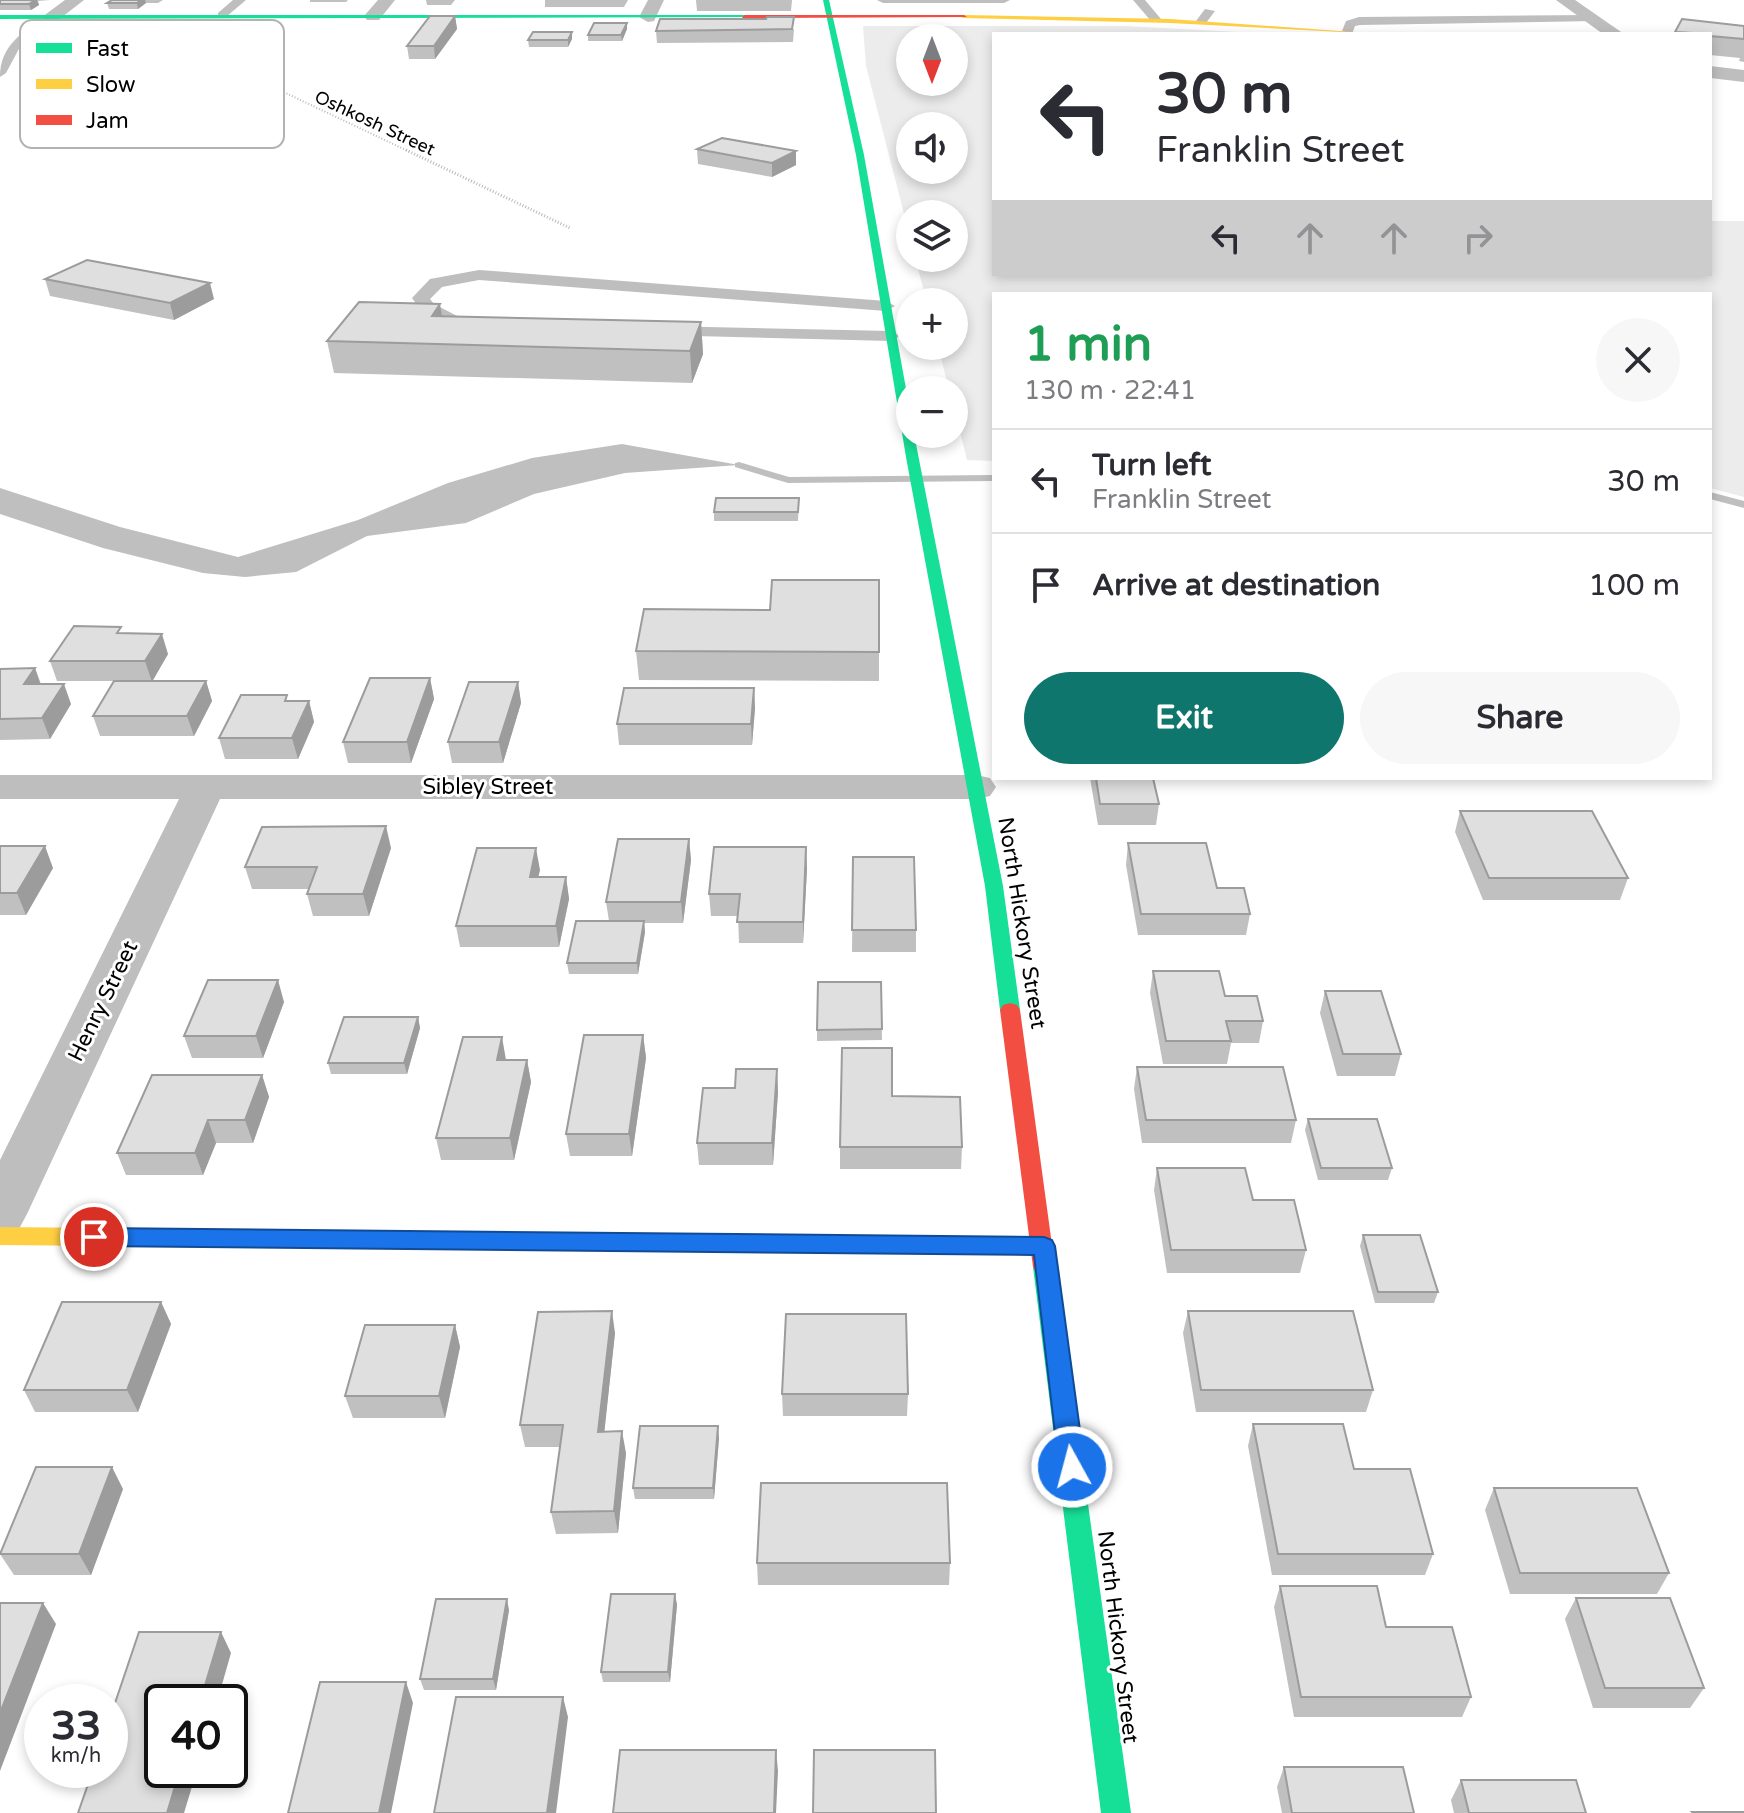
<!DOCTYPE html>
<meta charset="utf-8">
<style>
:root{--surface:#fff;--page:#f7f7f7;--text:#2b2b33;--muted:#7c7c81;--line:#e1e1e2;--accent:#0f766e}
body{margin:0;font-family:"Varela Round",sans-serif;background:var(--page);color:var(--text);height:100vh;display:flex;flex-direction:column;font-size:30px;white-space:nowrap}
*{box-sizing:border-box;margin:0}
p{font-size:26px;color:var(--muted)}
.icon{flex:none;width:44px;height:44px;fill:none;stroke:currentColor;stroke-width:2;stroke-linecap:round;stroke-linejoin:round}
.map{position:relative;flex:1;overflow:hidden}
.side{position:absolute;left:992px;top:292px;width:720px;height:488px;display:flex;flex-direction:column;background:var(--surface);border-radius:0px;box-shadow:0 4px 12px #0003}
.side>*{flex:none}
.banner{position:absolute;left:992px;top:32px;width:720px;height:244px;border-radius:0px;box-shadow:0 4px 12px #0003;background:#fff;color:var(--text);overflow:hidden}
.needle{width:52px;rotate:180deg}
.controls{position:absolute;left:896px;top:24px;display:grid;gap:16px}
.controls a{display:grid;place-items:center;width:72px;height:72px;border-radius:50%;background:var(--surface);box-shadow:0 4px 12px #0003;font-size:40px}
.speed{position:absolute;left:24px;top:1684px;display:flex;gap:16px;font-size:40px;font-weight:700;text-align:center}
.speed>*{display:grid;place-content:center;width:104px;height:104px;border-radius:50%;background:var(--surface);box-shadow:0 4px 12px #0003;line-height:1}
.speed small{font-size:20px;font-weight:400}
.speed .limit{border:4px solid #111;border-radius:12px;background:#fff;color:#111}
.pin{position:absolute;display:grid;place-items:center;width:68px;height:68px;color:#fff;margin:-34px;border:4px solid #fff;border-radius:50%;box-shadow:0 2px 8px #0007}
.me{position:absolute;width:88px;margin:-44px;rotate:353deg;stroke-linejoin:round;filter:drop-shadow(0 0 6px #0008)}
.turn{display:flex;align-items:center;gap:28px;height:168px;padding:0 32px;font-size:36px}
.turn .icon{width:104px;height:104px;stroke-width:2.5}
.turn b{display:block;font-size:56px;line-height:68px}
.lanes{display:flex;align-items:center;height:76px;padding:0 32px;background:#0003;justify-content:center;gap:40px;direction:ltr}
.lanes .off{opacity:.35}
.round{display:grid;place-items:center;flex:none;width:84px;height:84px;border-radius:42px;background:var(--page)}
.headline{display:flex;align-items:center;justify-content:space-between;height:136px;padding:0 32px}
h1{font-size:48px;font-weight:700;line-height:60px;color:#1e9e55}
.button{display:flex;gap:16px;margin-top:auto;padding:16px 32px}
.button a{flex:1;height:92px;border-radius:48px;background:var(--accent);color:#fff;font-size:32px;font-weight:700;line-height:92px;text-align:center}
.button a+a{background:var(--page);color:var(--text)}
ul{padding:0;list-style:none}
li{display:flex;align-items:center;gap:24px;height:104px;padding:0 32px;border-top:2px solid var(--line)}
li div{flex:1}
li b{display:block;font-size:30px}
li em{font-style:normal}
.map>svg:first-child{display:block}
</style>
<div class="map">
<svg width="1744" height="1813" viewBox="0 0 1744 1813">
<rect width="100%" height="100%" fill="#fff"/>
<!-- green -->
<path fill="#ececec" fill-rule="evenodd" d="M863,26H1125L1278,34H994V274H1710V221H1744V497L1710,488V294H994V461L967,460L954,408V390H949L938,346H954V302H927L915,258H954V214H910V237L866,66ZM910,38H954V82H910ZM910,126H954V170H910Z"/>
<!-- water -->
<path fill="#bfbfbf" d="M622,444L739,465L625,473L534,494L466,523L367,536L296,572L245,577L203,573L103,548L0,514V488L120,527L238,557L358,520L448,483L532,458Z"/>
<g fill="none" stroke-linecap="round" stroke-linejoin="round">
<!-- stream -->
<g fill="#bfbfbf" fill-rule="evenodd">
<path d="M739,462L789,477L994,475V481L788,483L735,467V463Z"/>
<path d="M1710,492L1744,501V508L1710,499Z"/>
</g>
<!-- path-far1 -->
<path stroke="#b9b9b9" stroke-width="2" stroke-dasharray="1 2" stroke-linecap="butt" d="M197,51L410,152"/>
<!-- path -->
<path stroke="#b9b9b9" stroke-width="3" stroke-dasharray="1 2" stroke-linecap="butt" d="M406,150L570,228"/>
<!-- lane -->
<g fill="#bebebe" fill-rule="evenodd">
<path d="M233,0H246L226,17H218V13Z"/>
<path d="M877,0H1010L1004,3H883Z"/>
<path d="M1133,0H1145L1161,19L1159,21H1151Z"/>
<path d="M1205,9L1215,11L1206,23H1198L1196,21Z"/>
<path d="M47,15L57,17L21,45L6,73L0,77C0,45 23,32 47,15Z"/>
<path d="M1592,15L1596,17V21L1360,25L1355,26L1352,34L1342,31L1346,21L1359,17Z"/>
<path d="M479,270L886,301L895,306L886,311L479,280L442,287L430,299L434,304L463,319L466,323L457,328L422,312L412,298L430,279Z"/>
<path d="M661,326L891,331L900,336L891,341L655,335L652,331L655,327Z"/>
</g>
<!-- street -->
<g fill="#bebebe" fill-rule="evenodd">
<path d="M65,0H84L57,21H45L42,17Z"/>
<path d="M378,0H395L379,20H367L364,16Z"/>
<path d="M648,0H664L654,21L648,22L639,17Z"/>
<path d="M1556,0H1575L1624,34H1603Z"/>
<path d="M1710,66L1744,70V82L1710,78Z"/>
<path d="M0,775H976L990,778L996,787L990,796L976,799H220L27,1214L19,1229L0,1235V1160L179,799H0Z"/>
</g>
<!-- fast -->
<g fill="#16e098" fill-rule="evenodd">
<path d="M823,0H829L864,155L910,411V434H914L1003,886L1020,1010L1017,1015H1003L1000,1010L985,886L906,457L856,155Z"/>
<path d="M0,15H744L747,17L0,19Z"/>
<path d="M411,1231L1044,1237L1052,1240L1055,1246L1052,1252L1044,1255L411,1249L403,1246L400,1240L403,1234Z"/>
<path d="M1044,1258L1052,1261L1055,1267L1131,1813H1101L1033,1267L1036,1261Z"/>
</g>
<!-- slow -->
<g fill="#ffcf43" fill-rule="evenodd">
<path d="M964,15L1170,19L1381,34L1170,23L962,18Z"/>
<path d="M0,1227L411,1231L419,1234L422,1240L419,1246L411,1249L0,1245Z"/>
</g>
<!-- jam -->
<g fill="#f24e42" fill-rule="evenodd">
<path d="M744,15H964L967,17L742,18Z"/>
<path d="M1010,1003L1017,1005L1020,1010L1055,1267L1052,1273L1044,1276L1036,1273L1033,1267L1000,1010L1003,1005Z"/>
</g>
</g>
<!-- wall -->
<g fill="#c0c0c0">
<path d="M0,0H50L38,1L39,5L31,10H0Z"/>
<path d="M112,0H163L158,3H146L138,9H109L107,3Z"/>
<path d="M310,0H348L346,2H310Z"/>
<path d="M426,0H455L451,5H427Z"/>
<path d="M545,0H628L624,7H545Z"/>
<path d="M696,0H792L791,11H697Z"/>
<path d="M455,16L457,29L435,59H409L407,46Z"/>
<path d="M1744,26V62L1739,61L1740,58L1710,55V34H1675V32Z"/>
<path d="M627,29L622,41H588V35Z"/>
<path d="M794,29L793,42L657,43L656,31Z"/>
<path d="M572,32V39L568,47H529L528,40Z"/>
<path d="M697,149L796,165L772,177L698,164Z"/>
<path d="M45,279L214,299L174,320L50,296Z"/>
<path d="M442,316L701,322L703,354L692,383L334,373L327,341Z"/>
<path d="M799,498L798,521H714V512Z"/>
<path d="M879,580V681L639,680L636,651L770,610Z"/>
<path d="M124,633L168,654L152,681H206L212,701L194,736H100L93,716L114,681H57L50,661Z"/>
<path d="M35,668L41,684L71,704L50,739L0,740V669Z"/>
<path d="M430,678L434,699L411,763H348L343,742Z"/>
<path d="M518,682L521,703L503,763H452L448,742Z"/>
<path d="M754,688L755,708L752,745H619L617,724Z"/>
<path d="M289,701H309L314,722L298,759H225L219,738Z"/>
<path d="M1090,778H1153L1159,804L1156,825H1098Z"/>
<path d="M1460,811L1628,878L1620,900H1483L1455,832Z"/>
<path d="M689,839L691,860L683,923H644L645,932L638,974H569L567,963L609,921L606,902Z"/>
<path d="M1128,843L1217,888L1250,914L1246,935H1138L1126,865Z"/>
<path d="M0,846L53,868L26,915H0Z"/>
<path d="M806,847L807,869L803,943H739L738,916H711L709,894Z"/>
<path d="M391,848L369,916H313L307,894L309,889H252L245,867Z"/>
<path d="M853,857L916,930V952H852Z"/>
<path d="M540,870L538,877H566L569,899L559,947H460L456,926Z"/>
<path d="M1153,971L1263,1021L1259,1043H1231L1227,1064H1163L1150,993Z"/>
<path d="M881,982L882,1040L817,1041V1030Z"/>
<path d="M1325,991L1401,1054L1395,1076H1337L1320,1013Z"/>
<path d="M284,1002L263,1058H192L184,1036Z"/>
<path d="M418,1017L420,1028L407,1074H331L328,1063Z"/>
<path d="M643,1035L646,1058L632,1156H570L566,1134Z"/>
<path d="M506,1060H527L531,1082L514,1160H441L436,1138Z"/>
<path d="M1137,1067L1296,1120L1291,1143H1142L1134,1089Z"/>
<path d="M777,1069L778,1092L773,1165H699L697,1143L735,1088Z"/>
<path d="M262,1075L269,1097L253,1143H216L203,1175H126L117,1153Z"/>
<path d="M892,1096L962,1147L961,1169H840V1147Z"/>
<path d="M1308,1119L1392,1168L1388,1180H1318L1305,1130Z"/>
<path d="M1157,1168L1253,1200L1306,1250L1300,1273H1167L1154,1190Z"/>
<path d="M1363,1235L1438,1292L1434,1303H1375L1360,1246Z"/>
<path d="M161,1302L171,1324L138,1412H35L24,1390Z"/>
<path d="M1188,1311L1373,1390L1366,1412H1196L1183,1333Z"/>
<path d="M455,1325L460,1347L445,1418H353L345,1396Z"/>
<path d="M615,1333L604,1432L626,1453L618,1533L556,1534L551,1512L560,1447H525L520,1425Z"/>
<path d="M782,1394H908L907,1416H783Z"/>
<path d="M1253,1424L1354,1469L1433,1554L1425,1575H1272L1248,1446Z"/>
<path d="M719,1438L714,1499H635L633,1488Z"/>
<path d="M1494,1488L1669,1573L1657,1594H1510L1485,1510Z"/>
<path d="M123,1489L91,1575H14L0,1554Z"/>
<path d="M757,1563H950L949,1585H758Z"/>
<path d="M1280,1586L1386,1627L1471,1697L1462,1717H1294L1274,1607Z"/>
<path d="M675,1594L677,1605L670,1682H603L601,1672Z"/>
<path d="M1576,1598L1704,1688L1690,1708H1593L1565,1619Z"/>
<path d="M509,1610L496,1690H424L420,1679Z"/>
<path d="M1284,1767L1414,1813H1282L1277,1787Z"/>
<path d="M1461,1780L1586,1813H1454L1451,1800Z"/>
</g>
<!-- shaded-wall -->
<g fill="#9c9c9c">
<path d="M35,0H37L39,5L31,10L29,4Z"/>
<path d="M141,0H145L146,3L138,9L137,3Z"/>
<path d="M455,16L457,29L435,59L434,46Z"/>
<path d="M627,23V29L622,41L621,35Z"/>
<path d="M572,32V39L568,47V40Z"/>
<path d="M796,151V165L772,177V163Z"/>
<path d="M210,283L214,299L174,320L170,303Z"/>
<path d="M440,304L445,335L432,316Z"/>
<path d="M701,322L703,354L692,383L690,351Z"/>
<path d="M162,634L168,654L152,682L145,661Z"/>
<path d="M35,668L42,689L24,684Z"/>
<path d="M430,678L434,699L411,763L407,742Z"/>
<path d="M206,681L212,701L194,736L187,716Z"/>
<path d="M518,682L521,703L503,763L499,742Z"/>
<path d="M64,684L71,704L50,739L42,718Z"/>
<path d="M754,688L755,708L752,745L751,724Z"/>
<path d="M309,701L314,722L298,759L292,738Z"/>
<path d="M386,826L391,848L369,916L363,894Z"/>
<path d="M689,839L691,860L683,923L681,902Z"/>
<path d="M45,846L53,868L26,915L17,893Z"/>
<path d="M806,847L807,869L803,943V922Z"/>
<path d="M536,848L540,870L533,899L530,877Z"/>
<path d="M566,877L569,899L559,947L556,926Z"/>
<path d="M644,921L645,932L638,974L637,963Z"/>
<path d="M278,980L284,1002L263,1058L256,1036Z"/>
<path d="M418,1017L420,1028L407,1074L404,1063Z"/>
<path d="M643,1035L646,1058L632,1156L629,1134Z"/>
<path d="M502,1037L506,1060H497Z"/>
<path d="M527,1060L531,1082L514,1160L510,1138Z"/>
<path d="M777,1069L778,1092L773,1165L772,1143Z"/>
<path d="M262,1075L269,1097L253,1143L245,1120Z"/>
<path d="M208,1120L216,1143L203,1175L195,1153Z"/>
<path d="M161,1302L171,1324L138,1412L127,1390Z"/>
<path d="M612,1311L615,1333L602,1454L598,1432Z"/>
<path d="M455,1325L460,1347L445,1418L439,1396Z"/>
<path d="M718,1426L719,1438L714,1499L713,1488Z"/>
<path d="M622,1431L626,1453L618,1533L614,1511Z"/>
<path d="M112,1467L123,1489L91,1575L79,1554Z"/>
<path d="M675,1594L677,1605L670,1682L668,1672Z"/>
<path d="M507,1599L509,1610L496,1690L493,1679Z"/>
<path d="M43,1603L56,1624L0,1771V1713Z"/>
<path d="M221,1632L231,1653L217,1702H200Z"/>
<path d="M406,1682L413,1703L391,1813H379Z"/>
<path d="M563,1697L568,1717L556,1813H547Z"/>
<path d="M776,1750L778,1771L776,1813H774Z"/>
<path d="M180,1770H197L184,1813H167Z"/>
</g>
<!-- building -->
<g fill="#dfdfdf" stroke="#9c9c9c" stroke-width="2">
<path d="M0,0H35L29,4H0Z"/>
<path d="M112,0H141L137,3H107Z"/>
<path d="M430,16H455L434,46H407Z"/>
<path d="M767,17H794L792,29L656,31L660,19H766Z"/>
<path d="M1682,19L1744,26V39L1710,36V34L1675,32Z"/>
<path d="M594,23H627L621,35H588Z"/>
<path d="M533,32H572L568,40H528Z"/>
<path d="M722,138L796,151L772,163L697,149Z"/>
<path d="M87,260L210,283L170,303L45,279Z"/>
<path d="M359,302L440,304L432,316L701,322L690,351L327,341Z"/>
<path d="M716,498H799L798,512H714Z"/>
<path d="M772,580H879V652L636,651L644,609L770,610Z"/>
<path d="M74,626L121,627L117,633L162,634L145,661H50Z"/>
<path d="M35,668L24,684H64L42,718L0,719V669Z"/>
<path d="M370,678H430L407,742H343Z"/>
<path d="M114,681H206L187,716H93Z"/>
<path d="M469,682H518L499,742H448Z"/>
<path d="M624,688H754L751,724H617Z"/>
<path d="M241,695H287L285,701H309L292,738H219Z"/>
<path d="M1096,778H1153L1159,804H1100Z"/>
<path d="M1460,811H1592L1628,878H1489Z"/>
<path d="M386,826L363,894H307L317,867H245L262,827Z"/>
<path d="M618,839H689L681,902H606Z"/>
<path d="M1128,843H1206L1217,888H1244L1250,914H1141Z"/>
<path d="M0,846H45L17,893H0Z"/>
<path d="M714,847H806L803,922H737L740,894H709Z"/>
<path d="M477,848H536L530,877H566L556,926H456Z"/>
<path d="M853,857H914L916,930H852Z"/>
<path d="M576,921H644L637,963H567Z"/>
<path d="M1153,971H1219L1225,996H1257L1263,1021H1226L1231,1041H1166Z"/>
<path d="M208,980H278L256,1036H184Z"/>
<path d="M818,982H881L882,1029L817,1030Z"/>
<path d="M1325,991H1381L1401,1054H1343Z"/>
<path d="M344,1017H418L404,1063H328Z"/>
<path d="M584,1035H643L629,1134H566Z"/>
<path d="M463,1037H502L497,1060H527L510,1138H436Z"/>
<path d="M842,1048H892V1096L960,1097L962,1147H840Z"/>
<path d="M1137,1067H1283L1296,1120H1146Z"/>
<path d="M736,1069H777L772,1143H697L703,1088H735Z"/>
<path d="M152,1075H262L245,1120H208L195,1153H117Z"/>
<path d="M1308,1119H1377L1392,1168H1321Z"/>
<path d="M1157,1168H1245L1253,1200H1294L1306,1250H1171Z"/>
<path d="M1363,1235H1420L1438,1292H1378Z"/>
<path d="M62,1302H161L127,1390H24Z"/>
<path d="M612,1311L598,1432L622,1431L614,1511L551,1512L563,1425H520L538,1312Z"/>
<path d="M1188,1311H1353L1373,1390H1201Z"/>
<path d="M786,1314H906L908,1394H782Z"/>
<path d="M365,1325H455L439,1396H345Z"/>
<path d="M1253,1424H1343L1354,1469H1410L1433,1554H1278Z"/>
<path d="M640,1426H718L713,1488H633Z"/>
<path d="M36,1467H112L79,1554H0Z"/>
<path d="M761,1483H947L950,1563H757Z"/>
<path d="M1494,1488H1637L1669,1573H1520Z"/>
<path d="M1280,1586H1377L1386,1627H1452L1471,1697H1301Z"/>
<path d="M611,1594H675L668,1672H601Z"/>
<path d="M1576,1598H1670L1704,1688H1605Z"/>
<path d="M436,1599H507L493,1679H420Z"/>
<path d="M0,1603H43L0,1713Z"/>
<path d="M139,1632H221L200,1702H162V1770H180L167,1813H78L93,1770H110V1718Z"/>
<path d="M320,1682H406L379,1813H288Z"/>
<path d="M456,1697H563L547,1813H434Z"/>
<path d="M620,1750H776L774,1813H613Z"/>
<path d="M814,1750H935L936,1813H813Z"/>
<path d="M1284,1767H1403L1414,1813H1292Z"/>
<path d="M1461,1780H1576L1586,1813H1469Z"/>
<path d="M1692,1812H1744V1813H1693Z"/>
</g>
<!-- route -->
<path fill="#1a73e8" stroke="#114b97" stroke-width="2" d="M94,1228L1044,1237L1052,1240L1055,1246L1085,1467L1081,1475L1072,1478L1063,1475L1059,1467L1034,1255L94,1246L87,1243L83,1237L87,1231Z"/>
<g text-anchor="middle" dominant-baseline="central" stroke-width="6" stroke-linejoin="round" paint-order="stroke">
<!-- far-street labels -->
<g font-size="18" fill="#000" stroke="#fff">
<text transform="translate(375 123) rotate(25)">Oshkosh Street</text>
</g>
<!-- street labels -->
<g font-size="22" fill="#000" stroke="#fff">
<text x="488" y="787">Sibley Street</text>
<text transform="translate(1022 923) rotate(81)">North Hickory Street</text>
<text transform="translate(103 1001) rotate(-64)">Henry Street</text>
<text transform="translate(1118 1637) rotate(83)">North Hickory Street</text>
</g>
</g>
<!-- legend -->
<rect x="20" y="20" width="264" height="128" rx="12" fill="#fff" stroke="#b2b2b2" stroke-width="2"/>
<rect x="36" y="43" width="36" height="10" fill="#16e098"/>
<rect x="36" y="79" width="36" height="10" fill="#ffcf43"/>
<rect x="36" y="115" width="36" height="10" fill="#f24e42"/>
<g font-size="22" fill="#000">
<text x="86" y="56">Fast</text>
<text x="86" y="92">Slow</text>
<text x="86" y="128">Jam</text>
</g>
</svg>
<div class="controls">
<a><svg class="needle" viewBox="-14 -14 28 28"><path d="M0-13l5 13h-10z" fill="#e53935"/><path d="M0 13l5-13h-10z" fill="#7c7c81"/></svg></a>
<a><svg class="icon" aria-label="sound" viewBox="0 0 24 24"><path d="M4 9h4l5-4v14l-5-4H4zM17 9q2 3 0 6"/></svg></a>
<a><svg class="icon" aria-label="layers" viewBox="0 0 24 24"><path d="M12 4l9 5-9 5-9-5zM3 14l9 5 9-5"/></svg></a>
<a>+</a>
<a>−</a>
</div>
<div class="speed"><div>33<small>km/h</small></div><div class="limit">40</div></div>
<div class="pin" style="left:94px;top:1237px;background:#d93025"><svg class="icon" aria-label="arrive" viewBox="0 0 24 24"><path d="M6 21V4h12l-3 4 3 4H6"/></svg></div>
<svg class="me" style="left:1072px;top:1467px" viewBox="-20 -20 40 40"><circle r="17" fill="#1a73e8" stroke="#fff" stroke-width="3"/><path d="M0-11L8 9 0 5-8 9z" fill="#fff"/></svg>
<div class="banner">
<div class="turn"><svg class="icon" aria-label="left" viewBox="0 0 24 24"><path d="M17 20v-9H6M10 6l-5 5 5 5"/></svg><div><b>30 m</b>Franklin Street</div></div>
<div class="lanes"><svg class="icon" aria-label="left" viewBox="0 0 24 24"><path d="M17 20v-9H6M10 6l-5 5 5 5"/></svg><svg class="icon off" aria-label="ahead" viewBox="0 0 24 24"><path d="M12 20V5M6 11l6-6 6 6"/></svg><svg class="icon off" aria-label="ahead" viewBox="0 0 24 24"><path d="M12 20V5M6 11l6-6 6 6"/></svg><svg class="icon off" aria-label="right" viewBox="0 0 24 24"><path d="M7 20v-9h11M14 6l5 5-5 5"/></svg></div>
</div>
<section class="side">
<div class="headline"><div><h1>1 min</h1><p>130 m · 22:41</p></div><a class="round"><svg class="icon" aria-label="close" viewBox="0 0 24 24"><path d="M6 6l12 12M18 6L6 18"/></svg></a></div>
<ul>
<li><svg class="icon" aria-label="left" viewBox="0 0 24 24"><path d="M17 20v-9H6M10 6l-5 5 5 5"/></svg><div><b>Turn left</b><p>Franklin Street</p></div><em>30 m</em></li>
<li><svg class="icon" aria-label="arrive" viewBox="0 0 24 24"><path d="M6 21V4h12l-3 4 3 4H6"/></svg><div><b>Arrive at destination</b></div><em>100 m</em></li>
</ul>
<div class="button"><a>Exit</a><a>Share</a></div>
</section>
</div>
